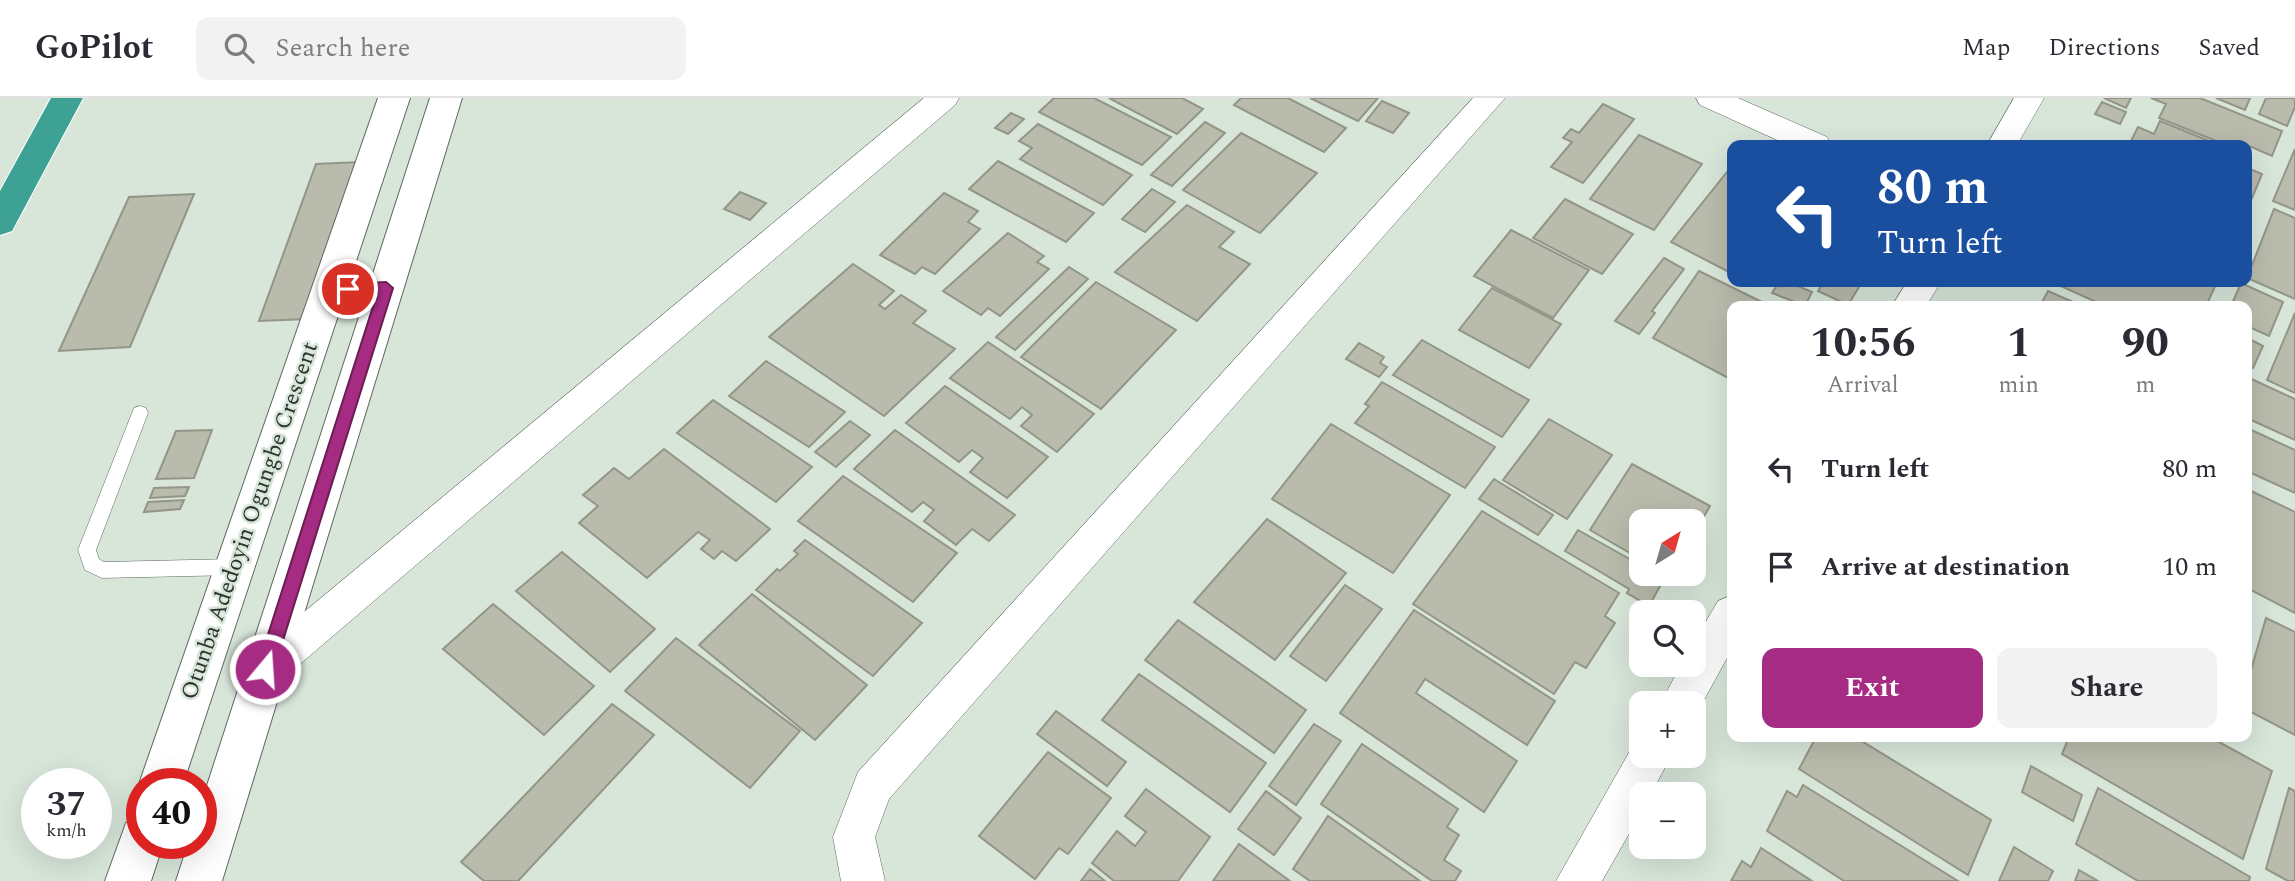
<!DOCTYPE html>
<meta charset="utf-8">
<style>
:root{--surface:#fff;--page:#f2f2f3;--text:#2b2b33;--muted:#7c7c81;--line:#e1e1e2;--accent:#a52c82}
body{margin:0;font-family:Spectral,serif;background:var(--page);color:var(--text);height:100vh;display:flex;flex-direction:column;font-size:26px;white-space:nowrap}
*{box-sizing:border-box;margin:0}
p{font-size:23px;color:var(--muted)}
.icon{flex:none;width:38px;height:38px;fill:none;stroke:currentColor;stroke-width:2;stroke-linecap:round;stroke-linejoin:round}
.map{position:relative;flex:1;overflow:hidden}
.side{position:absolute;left:1727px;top:203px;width:525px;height:441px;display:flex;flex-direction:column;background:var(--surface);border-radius:14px;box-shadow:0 7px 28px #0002}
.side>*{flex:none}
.banner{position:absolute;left:1727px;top:42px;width:525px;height:147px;border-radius:14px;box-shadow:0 7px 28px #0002;background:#1a4fa0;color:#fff;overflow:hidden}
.needle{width:46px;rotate:37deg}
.fabs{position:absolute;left:1629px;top:411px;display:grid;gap:14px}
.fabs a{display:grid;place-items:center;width:77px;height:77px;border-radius:14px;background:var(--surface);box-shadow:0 7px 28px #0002;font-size:35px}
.speed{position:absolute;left:21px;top:670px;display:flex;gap:14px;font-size:35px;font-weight:700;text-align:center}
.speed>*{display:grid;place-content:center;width:91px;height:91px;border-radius:50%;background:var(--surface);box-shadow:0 7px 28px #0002;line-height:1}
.speed small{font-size:18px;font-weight:400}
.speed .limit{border:10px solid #d22;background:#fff;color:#111}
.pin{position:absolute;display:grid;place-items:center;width:60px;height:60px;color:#fff;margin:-30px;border:4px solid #fff;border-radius:50%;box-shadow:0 2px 7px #0007}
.me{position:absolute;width:77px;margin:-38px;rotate:18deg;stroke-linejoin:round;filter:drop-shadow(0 0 5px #0008)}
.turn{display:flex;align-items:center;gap:24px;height:147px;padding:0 35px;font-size:32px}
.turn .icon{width:91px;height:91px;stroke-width:2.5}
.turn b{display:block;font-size:49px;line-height:60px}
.eta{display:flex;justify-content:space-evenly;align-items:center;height:119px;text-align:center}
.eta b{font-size:42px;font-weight:700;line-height:49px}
.cta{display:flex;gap:14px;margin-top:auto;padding:14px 35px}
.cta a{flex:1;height:80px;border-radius:14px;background:var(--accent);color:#fff;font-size:28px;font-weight:700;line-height:80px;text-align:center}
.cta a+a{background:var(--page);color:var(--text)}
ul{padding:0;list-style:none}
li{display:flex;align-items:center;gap:21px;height:98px;padding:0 35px}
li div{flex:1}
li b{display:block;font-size:26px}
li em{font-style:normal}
header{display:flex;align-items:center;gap:42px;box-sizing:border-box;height:98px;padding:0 35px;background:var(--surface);border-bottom:2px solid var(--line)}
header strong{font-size:33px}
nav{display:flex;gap:38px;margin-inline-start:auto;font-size:24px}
.search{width:490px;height:63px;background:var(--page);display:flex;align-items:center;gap:18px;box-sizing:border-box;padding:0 24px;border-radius:14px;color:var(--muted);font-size:26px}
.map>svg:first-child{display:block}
</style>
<header>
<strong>GoPilot</strong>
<div class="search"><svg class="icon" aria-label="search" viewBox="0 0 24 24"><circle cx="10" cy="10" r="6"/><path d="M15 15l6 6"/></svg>Search here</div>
<nav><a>Map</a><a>Directions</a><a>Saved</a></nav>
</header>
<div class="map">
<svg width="2295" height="783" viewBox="0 0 2295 783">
<rect width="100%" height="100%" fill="#d8e6da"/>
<!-- building -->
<g fill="#b9bcac" stroke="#939686" stroke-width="2">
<path d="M1054,0H1094L1171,39L1142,67L1039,14Z"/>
<path d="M1109,0H1182L1203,11L1177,36Z"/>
<path d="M1241,0H1288L1346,30L1324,54L1234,7Z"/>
<path d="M1310,0H1378L1358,23Z"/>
<path d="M2104,0H2131L2126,10Z"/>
<path d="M2151,0H2200L2282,33L2272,58L2247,47H2226L2159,20L2166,6Z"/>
<path d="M2216,0H2250L2245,12Z"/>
<path d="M2266,0H2295V9L2287,28L2259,16Z"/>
<path d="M1382,3L1409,15L1393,35L1366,23Z"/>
<path d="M2102,4L2126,14L2120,26L2095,16Z"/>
<path d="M1603,6L1634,21L1583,85L1551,69L1572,44L1563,40L1571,31L1579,35Z"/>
<path d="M1011,15L1024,21L1008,36L995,30Z"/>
<path d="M2160,23L2219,47H2129L2138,29L2154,36Z"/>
<path d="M1205,24L1225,35L1172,88L1151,77Z"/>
<path d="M1038,26L1132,77L1103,107L1020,61L1032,50L1019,43Z"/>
<path d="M1241,35L1317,75L1260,135L1183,92Z"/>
<path d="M1639,37L1702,66L1654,132L1590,101Z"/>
<path d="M2295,51V112L2273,103Z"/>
<path d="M998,63L1094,115L1066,144L969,91Z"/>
<path d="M360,64L308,221L259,223L316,66Z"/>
<path d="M2247,70L2262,76L2252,100L2247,97Z"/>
<path d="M1727,74L1732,77L1731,175L1671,144Z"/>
<path d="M1152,91L1175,104L1145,134L1122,121Z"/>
<path d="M740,94L766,105L750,122L724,111Z"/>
<path d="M944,95L978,113L968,124L980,131L935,176L922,169L915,176L880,157Z"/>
<path d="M194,96L130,249L59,253L129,99Z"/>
<path d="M1565,101L1633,136L1602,176L1533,140Z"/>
<path d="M1187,107L1234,134L1219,149L1250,166L1197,223L1115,174Z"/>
<path d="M2274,111L2295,120V201L2247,180Z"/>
<path d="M1511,132L1589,172L1553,220L1474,178Z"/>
<path d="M1008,135L1044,158L1037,164L1049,171L1000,218L988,210L981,217L943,193Z"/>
<path d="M1664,160L1684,171L1652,213L1655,215L1639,236L1615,223Z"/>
<path d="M853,166L894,193L879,207L885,211L901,197L926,213L913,225L955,251L884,318L769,239Z"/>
<path d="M1069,169L1088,181L1015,252L996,239Z"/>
<path d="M1699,173L1770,208H1732V282L1653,240Z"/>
<path d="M1096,184L1176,232L1101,311L1021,259Z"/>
<path d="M1779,184H1789L1812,194L1805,208L1772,195Z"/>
<path d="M1824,184H1862L1848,207L1818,193Z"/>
<path d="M2052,184H2217L2206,208H2105Z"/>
<path d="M2241,185L2283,204L2269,238L2247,228V208H2231Z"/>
<path d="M1492,190L1561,226L1529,270L1459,232Z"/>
<path d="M2048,193L2082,208H2040Z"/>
<path d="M2295,215V295L2267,282Z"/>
<path d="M2247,240L2263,248L2253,270L2247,268Z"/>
<path d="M1422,242L1529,302L1502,339L1393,277Z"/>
<path d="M988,244L1094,316L1057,354L1021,328L1032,317L1022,309L1010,321L950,280Z"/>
<path d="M1359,245L1384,259L1380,265L1387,269L1379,279L1346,261Z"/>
<path d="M766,263L845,314L809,349L729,298Z"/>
<path d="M2247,279L2295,301V342L2247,320Z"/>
<path d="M1382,284L1495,349L1465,390L1355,325L1369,308L1365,306Z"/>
<path d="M945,288L1048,359L1007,400L970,374L983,360L972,352L959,364L906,325Z"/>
<path d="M713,302L812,369L776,404L677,335Z"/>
<path d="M1549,321L1612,357L1567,421L1503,382Z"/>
<path d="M850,323L870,337L836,369L815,354Z"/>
<path d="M1331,326L1450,397L1393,475L1272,401Z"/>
<path d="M2247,330L2295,352V395L2247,373Z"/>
<path d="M212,332L194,380L156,381L176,333Z"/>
<path d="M895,332L1015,417L989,443L972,431L956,447L924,423L934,412L923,404L912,414L854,371Z"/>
<path d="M664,351L770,431L736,463L722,453L714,461L701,451L710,442L698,434L647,480L579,425L598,408L583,397L614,370L629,381Z"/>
<path d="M1632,366L1710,408L1694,436V424H1642V462L1590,432Z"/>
<path d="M843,378L957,455L913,504L798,423Z"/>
<path d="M1494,381L1553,417L1538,437L1479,401Z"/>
<path d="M189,389L185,398L150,400L154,390Z"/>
<path d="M2247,391L2295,414V515L2247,490Z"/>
<path d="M184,402L180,411L144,414L148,404Z"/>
<path d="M1482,413L1619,495L1605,518L1615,525L1586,570L1575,564L1554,596L1413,506Z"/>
<path d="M1267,421L1346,475L1275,562L1194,504Z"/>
<path d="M1578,432L1642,468V476H1655L1664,481L1649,508L1627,495L1629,491L1565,453Z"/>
<path d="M805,442L922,525L873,578L756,492L777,471L780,473L798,456L794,453Z"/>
<path d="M562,454L655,531L610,574L516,493Z"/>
<path d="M1345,487L1382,511L1326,583L1290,558Z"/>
<path d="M752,496L867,587L815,642L699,547Z"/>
<path d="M493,506L594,588L544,637L443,551Z"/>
<path d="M1414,512L1555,603L1527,647L1425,581L1416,595L1517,663L1484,714L1340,615Z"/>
<path d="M2266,520L2295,534V637L2247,612V586Z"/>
<path d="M1178,522L1306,612L1274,655L1145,562Z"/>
<path d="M676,540L800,633L750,690L625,593Z"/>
<path d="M1139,576L1266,665L1230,714L1102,622Z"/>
<path d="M612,606L654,637L518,783H484L461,764Z"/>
<path d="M1056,613L1126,664L1107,688L1037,636Z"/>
<path d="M1314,626L1341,643L1296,707L1269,688Z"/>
<path d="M1816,639H1855L1991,722L1968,777L1799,671Z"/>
<path d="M2069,639H2210L2272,673L2243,761L2062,656Z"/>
<path d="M1362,646L1458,711L1447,729L1459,737L1444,762L1461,773L1455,783H1432L1321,706Z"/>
<path d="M1048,654L1111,700L1068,756L1059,750L1035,781L979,738Z"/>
<path d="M2031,668L2082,697L2073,723L2022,694Z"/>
<path d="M1803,687L1958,783H1844L1767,733L1787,693L1797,699Z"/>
<path d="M2098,690L2250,779L2249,783H2138L2076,746Z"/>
<path d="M2289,690L2295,693V783H2288L2266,771Z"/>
<path d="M1146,691L1210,739L1178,783H1114L1092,765L1117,733L1135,748L1146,734L1125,718Z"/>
<path d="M1266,693L1301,720L1274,757L1238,731Z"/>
<path d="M1328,718L1420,783H1310L1293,771Z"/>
<path d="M1239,746L1290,783H1213Z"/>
<path d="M2014,749L2053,773L2048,783H1999Z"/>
<path d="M1761,750L1812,783H1731L1742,763L1751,769Z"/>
<path d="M1090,771L1105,783H1081Z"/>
<path d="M2079,772L2098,783H2075Z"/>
</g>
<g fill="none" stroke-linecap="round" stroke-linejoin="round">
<!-- lane casing -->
<g stroke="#5c695e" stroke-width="1">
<path id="lane" d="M140,308L146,310L148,315L96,452L99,461L104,464L234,461L240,463L243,469L240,475L234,477L102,480L85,472L78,452L132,315L134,310Z"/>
</g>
<!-- street casing -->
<g stroke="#5c695e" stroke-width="1">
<g id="street">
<path d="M924,0H959L955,7L279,584L265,590L251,584L245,571L251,558Z"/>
<path d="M1473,0H1505L889,701L875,739L885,783H841L833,739L858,674Z"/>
<path d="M1696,0H1738L1827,39L1831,47H1788L1700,7Z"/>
<path d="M2014,0H2044L2017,47H1987Z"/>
<path d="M1907,184H1941L1926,208H1892Z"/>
<path d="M1732,497V551L1694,620V606H1660L1681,567H1694V544L1718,503Z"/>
<path d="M1642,641V658H1671L1651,696H1642V713L1602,783H1556L1635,644Z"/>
</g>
</g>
<!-- secondary casing -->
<g stroke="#5c695e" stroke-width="2">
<g id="secondary">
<path d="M378,0H410L183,686H142V692L139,686Z"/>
<path d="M430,0H462L222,783H176L188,746H201V706Z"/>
<path d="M142,719V746H163L151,783H105L126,725Z"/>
</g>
</g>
<!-- highway casing -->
<g stroke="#fff" stroke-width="2">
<path id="highway" d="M51,0H83L12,133L0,137V93Z"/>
</g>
<!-- lane -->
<use href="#lane" fill="#fff" fill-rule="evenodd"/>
<!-- street -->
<use href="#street" fill="#fff" fill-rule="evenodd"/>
<!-- secondary -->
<use href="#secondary" fill="#fff" fill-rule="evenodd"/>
<!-- highway -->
<use href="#highway" fill="#3da193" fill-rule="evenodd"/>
</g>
<!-- route -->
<path fill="#a52c82" stroke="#6b1d54" stroke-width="2" d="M386,184L393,190L274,571L271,577L265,579L259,577L257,571L377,196L348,197L340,191L348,186Z"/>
<g text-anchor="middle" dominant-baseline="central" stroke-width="5" stroke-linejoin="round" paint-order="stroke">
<!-- street labels -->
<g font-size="23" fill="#2d322d" stroke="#d8e6da">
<text transform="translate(250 423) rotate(-71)">Otunba Adedoyin Ogungbe Crescent</text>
</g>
</g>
</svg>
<div class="fabs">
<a><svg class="needle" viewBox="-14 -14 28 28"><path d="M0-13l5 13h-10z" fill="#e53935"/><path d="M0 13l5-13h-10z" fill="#7c7c81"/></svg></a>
<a><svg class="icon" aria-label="search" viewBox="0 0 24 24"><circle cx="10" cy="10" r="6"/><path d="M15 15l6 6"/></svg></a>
<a>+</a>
<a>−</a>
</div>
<div class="speed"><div>37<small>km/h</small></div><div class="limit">40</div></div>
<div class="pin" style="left:348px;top:191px;background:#d93025"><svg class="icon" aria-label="arrive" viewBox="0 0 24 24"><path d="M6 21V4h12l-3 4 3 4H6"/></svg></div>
<svg class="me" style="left:265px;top:571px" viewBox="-20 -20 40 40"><circle r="17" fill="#a52c82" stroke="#fff" stroke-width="3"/><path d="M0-11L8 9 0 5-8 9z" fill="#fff"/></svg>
<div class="banner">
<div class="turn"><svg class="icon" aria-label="left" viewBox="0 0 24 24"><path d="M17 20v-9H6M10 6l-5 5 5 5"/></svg><div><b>80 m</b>Turn left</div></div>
</div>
<section class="side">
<div class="eta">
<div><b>10:56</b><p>Arrival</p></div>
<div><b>1</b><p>min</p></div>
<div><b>90</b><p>m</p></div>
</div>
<ul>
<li><svg class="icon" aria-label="left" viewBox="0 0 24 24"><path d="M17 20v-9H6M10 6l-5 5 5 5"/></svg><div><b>Turn left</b></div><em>80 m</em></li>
<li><svg class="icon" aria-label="arrive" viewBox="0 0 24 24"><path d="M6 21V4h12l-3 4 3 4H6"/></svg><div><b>Arrive at destination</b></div><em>10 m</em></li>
</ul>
<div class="cta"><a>Exit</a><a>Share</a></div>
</section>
</div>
